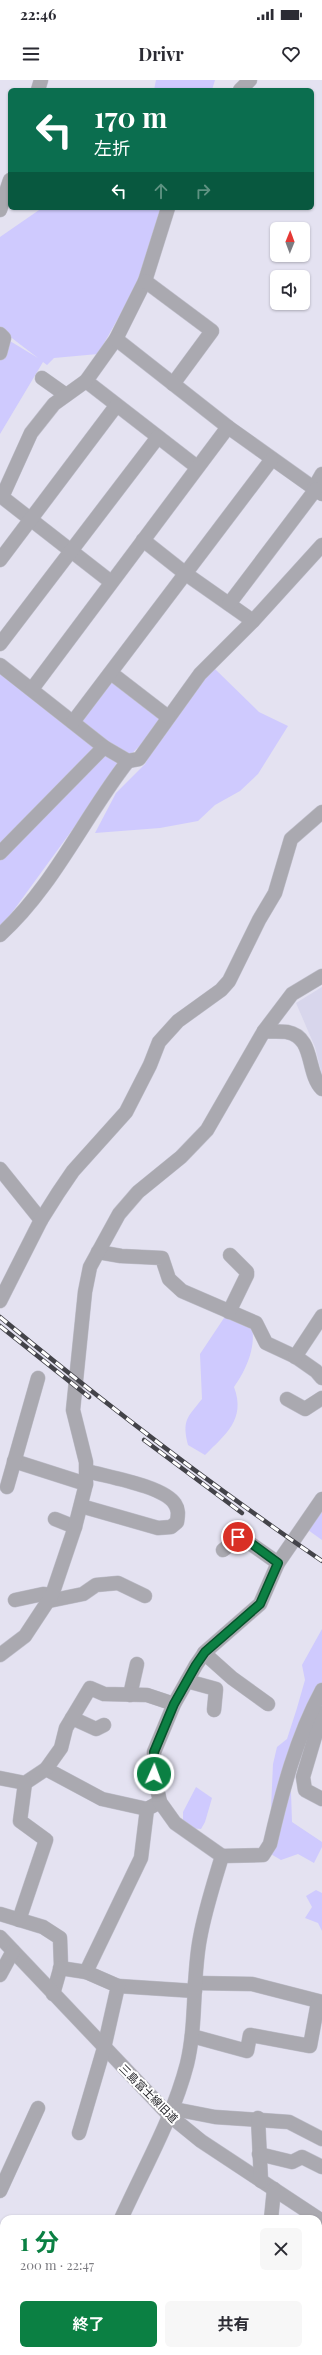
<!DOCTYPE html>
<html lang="ja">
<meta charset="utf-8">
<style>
:root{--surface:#fff;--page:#f7f7f7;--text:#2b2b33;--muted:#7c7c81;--accent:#0b8043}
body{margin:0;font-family:"Playfair Display","Noto Sans JP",serif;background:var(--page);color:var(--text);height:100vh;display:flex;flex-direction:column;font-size:15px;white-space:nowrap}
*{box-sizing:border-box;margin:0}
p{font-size:13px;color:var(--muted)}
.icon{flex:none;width:22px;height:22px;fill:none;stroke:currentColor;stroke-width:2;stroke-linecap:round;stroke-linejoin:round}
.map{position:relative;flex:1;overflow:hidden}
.drawer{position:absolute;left:0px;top:2135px;width:322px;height:140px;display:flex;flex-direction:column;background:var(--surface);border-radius:12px 12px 0 0;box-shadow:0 1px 3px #0004}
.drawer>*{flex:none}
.guide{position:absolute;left:8px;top:8px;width:306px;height:122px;border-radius:6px;box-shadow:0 1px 3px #0004;background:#0b6e4f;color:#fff;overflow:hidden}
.needle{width:26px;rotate:1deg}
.tools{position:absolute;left:270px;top:142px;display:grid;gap:8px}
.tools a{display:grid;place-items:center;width:40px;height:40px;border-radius:6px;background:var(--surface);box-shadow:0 1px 3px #0004;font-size:20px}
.pin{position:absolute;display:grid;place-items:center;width:34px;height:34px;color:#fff;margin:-17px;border:2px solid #fff;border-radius:50%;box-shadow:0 1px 4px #0007}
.me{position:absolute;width:44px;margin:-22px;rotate:2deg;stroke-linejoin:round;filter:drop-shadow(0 0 3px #0008)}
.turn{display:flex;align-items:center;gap:14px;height:84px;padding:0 20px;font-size:18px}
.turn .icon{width:52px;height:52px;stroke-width:2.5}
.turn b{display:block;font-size:28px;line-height:34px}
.lanes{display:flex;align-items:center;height:38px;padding:0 20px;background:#0003;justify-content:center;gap:20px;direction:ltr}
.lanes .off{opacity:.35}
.round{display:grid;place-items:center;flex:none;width:42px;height:42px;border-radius:6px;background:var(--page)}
.headline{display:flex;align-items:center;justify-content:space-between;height:68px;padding:0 20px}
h1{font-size:24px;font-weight:700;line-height:30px;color:var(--accent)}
.primary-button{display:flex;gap:8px;margin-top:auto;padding:8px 20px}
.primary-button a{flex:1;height:46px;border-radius:6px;background:var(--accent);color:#fff;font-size:16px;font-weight:700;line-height:46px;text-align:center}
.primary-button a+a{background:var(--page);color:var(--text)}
.status{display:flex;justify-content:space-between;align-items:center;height:28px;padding:0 20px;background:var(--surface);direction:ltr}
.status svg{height:11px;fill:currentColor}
header{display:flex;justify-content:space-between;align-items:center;height:52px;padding:0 20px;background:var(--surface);font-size:18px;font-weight:700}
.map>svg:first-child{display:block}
</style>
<div class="status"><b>22:46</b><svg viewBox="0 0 49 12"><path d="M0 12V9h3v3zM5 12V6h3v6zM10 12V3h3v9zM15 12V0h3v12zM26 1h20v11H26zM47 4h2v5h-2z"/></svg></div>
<header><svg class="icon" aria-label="menu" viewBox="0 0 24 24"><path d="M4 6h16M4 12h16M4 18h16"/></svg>Drivr<svg class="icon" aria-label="heart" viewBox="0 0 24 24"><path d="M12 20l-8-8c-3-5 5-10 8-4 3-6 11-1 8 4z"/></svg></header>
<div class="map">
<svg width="322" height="2275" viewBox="0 0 322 2275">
<rect width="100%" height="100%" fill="#e4e2f1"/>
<!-- built -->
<path fill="#d8d6ec" d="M322,907V995L315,967L296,923Z"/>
<!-- green -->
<g fill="#cfcafe">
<path d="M156,0H215L212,10H154Z"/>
<path d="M42,128H165L139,201L98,274L54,278L47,285L43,282L0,354V255L38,278L0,249V157Z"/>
<path d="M215,589L259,632L288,646L258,694L240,711L215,725L198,741L160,748L95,753L116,713L145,684L169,635Z"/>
<path d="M0,591L73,642L110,596L166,640L118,687L0,849Z"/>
<path d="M226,1235L252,1247C256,1268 246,1290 234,1307C246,1339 226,1354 205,1375L188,1365C182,1340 187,1338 202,1319L200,1274Z"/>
<path d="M322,1432V1460L308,1450Z"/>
<path d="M322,1549V1603L290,1682L292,1742L322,1762V1767L314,1783L298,1774L281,1780L269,1773L273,1684L277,1667L287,1659L297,1628L305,1600L302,1585Z"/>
<path d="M196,1707L212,1718L205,1742L201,1749L189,1748L183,1742V1732Z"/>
<path d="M316,1810L322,1813V1851L318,1843L305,1838L312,1827L306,1816Z"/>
</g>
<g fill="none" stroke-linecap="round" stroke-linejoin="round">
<!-- minor casing -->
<g stroke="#c1c0cd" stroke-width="15">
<g id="minor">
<path d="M38,10L41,0"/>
<path d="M240,10L250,0"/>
<path d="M168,128L145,201L116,259L86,301L197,387"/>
<path d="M0,130L10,100"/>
<path d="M145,201L212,251L173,304"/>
<path d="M0,254L4,258L0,273"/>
<path d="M116,259L228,347L322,414"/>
<path d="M42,298L66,315"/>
<path d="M86,301L54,324L31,353L2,417L111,502"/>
<path d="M314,408L322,394"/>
<path d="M143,460L186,494L253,541"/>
<path d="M0,480L116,326"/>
<path d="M229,524L316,409"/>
<path d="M0,564L158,357"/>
<path d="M0,585L104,667L128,681L139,679L200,594L253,541L322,465"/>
<path d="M111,593L168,637"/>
<path d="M32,609L228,347"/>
<path d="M73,642L272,379"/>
<path d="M0,773L104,667"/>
<path d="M0,855C54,806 84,737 128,681"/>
<path d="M264,951C272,952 280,951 287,952C315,957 306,993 322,1009"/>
<path d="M0,1089L41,1140"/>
<path d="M98,1172L121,1176L162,1178L169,1199L182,1211L256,1243L266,1263L296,1277L316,1291L322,1298"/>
<path d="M0,1221L41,1140L58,1113L73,1091L126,1032L150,985L159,962L178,941L221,910L229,901L259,840L275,813L291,759L322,732"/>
<path d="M229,1232L247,1195V1192L230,1175"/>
<path d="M295,1277L322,1236"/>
<path d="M287,1319L305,1329L322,1318"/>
<path d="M14,1381L86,1404"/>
<path d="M7,1407L38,1298"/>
<path d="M81,1426L158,1448L171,1447L177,1442C178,1435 179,1430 175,1424C164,1406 108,1397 87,1391"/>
<path d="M55,1439L75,1447"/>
<path d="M223,1470L241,1457L278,1483"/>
<path d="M15,1520L43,1514L52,1515"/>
<path d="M49,1521L83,1514L96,1505L118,1503L145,1516"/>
<path d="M204,1573L232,1598L268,1624"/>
<path d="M0,1575L25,1556L52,1515L75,1447L86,1404V1382L73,1330L85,1212L90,1187L119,1134L138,1112L181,1077L207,1050L264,951L292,914L322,896"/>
<path d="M187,1601L216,1609L214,1630"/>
<path d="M130,1615L137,1584"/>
<path d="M322,1633L303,1697L305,1710L322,1719"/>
<path d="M72,1638L96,1649L104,1645"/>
<path d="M46,1689L102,1719L147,1729"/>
<path d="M0,1698L25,1703L46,1689L61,1668L66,1648L90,1608L104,1614L147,1615L174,1624"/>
<path d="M222,1776L263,1775L270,1764C282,1712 296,1658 322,1610"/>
<path d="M0,1834L43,1847L60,1858L61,1886L53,1914"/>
<path d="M19,1840L46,1760L20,1741L25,1703"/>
<path d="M0,1857L169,2035L201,2061L322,2141"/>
<path d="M60,1888L86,1892"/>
<path d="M0,1895L13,1871"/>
<path d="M195,1903L252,1904L322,1922"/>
<path d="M118,1906L195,1911"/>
<path d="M192,1956L247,1971L250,1955L310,1966L318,1922"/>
<path d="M174,2029L215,2037L289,2042L322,2059"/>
<path d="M258,2038L261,2101"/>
<path d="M79,2053L104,1968L118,1906L86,1892L141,1778L147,1729L160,1722"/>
<path d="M259,2074L292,2082L302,2077L322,2087"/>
<path d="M0,2111L38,2028"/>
<path d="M121,2139C144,2088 173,2038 187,1984C197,1942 192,1899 200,1858C205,1830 214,1803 222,1776L175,1743L160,1722L154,1694V1672L174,1624L196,1585L205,1572L260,1524L278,1483L322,1419"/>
<path d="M271,2139L274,2109"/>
<path d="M318,2205L322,2197"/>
<path d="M318,2262L322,2264"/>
<path d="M284,2275L286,2271"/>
</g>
</g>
<!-- major casing -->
<g stroke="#c1c0cd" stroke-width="19">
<g id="major">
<path d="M0,2178L4,2180"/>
<path d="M197,2271L206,2275"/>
</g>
</g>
<!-- minor -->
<use href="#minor" stroke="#aaa9b0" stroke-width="14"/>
<!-- major -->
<use href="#major" stroke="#797883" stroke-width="18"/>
<!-- rail casing -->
<g stroke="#434349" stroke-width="4.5">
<g id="rail">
<path d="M0,1237C104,1323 211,1405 322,1481"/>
<path d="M0,1246L89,1317"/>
<path d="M144,1360L242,1433"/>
</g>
</g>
<!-- rail -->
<use href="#rail" stroke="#fff" stroke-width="3" stroke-dasharray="9" stroke-linecap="butt"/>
</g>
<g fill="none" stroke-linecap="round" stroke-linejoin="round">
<!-- route casing -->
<g stroke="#07532c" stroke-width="10">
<path id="route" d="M154,1694V1672L174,1624L196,1585L205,1572L260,1524L278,1483L244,1458L238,1457"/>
</g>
<!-- route -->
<use href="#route" stroke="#0b8043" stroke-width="7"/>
</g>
<g text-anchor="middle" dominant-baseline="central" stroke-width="4" stroke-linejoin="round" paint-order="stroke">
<!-- street labels -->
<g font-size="11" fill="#232328" stroke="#fff">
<text transform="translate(149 2013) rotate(45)">三島富士線旧道</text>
</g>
</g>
</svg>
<div class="tools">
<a><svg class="needle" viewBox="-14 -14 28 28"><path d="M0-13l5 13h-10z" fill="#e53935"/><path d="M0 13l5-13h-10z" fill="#7c7c81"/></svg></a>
<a><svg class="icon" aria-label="sound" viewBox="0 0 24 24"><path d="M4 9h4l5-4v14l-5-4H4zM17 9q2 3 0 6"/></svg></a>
</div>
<div class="pin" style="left:238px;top:1457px;background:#d93025"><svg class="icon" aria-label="arrive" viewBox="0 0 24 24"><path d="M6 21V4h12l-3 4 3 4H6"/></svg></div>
<svg class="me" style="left:154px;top:1694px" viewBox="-20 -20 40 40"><circle r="17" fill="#0b8043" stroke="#fff" stroke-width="3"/><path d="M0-11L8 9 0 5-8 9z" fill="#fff"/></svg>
<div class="guide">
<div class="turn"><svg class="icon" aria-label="left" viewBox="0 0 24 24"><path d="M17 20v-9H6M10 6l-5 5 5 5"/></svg><div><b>170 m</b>左折</div></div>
<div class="lanes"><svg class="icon" aria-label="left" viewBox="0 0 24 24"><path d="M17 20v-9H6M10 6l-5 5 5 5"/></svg><svg class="icon off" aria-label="ahead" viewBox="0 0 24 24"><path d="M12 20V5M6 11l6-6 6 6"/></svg><svg class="icon off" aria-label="right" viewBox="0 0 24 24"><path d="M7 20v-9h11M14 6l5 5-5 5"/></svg></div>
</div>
<section class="drawer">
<div class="headline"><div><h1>1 分</h1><p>200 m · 22:47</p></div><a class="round"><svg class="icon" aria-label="close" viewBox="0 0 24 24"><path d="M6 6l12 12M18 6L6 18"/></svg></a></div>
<div class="primary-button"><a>終了</a><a>共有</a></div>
</section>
</div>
